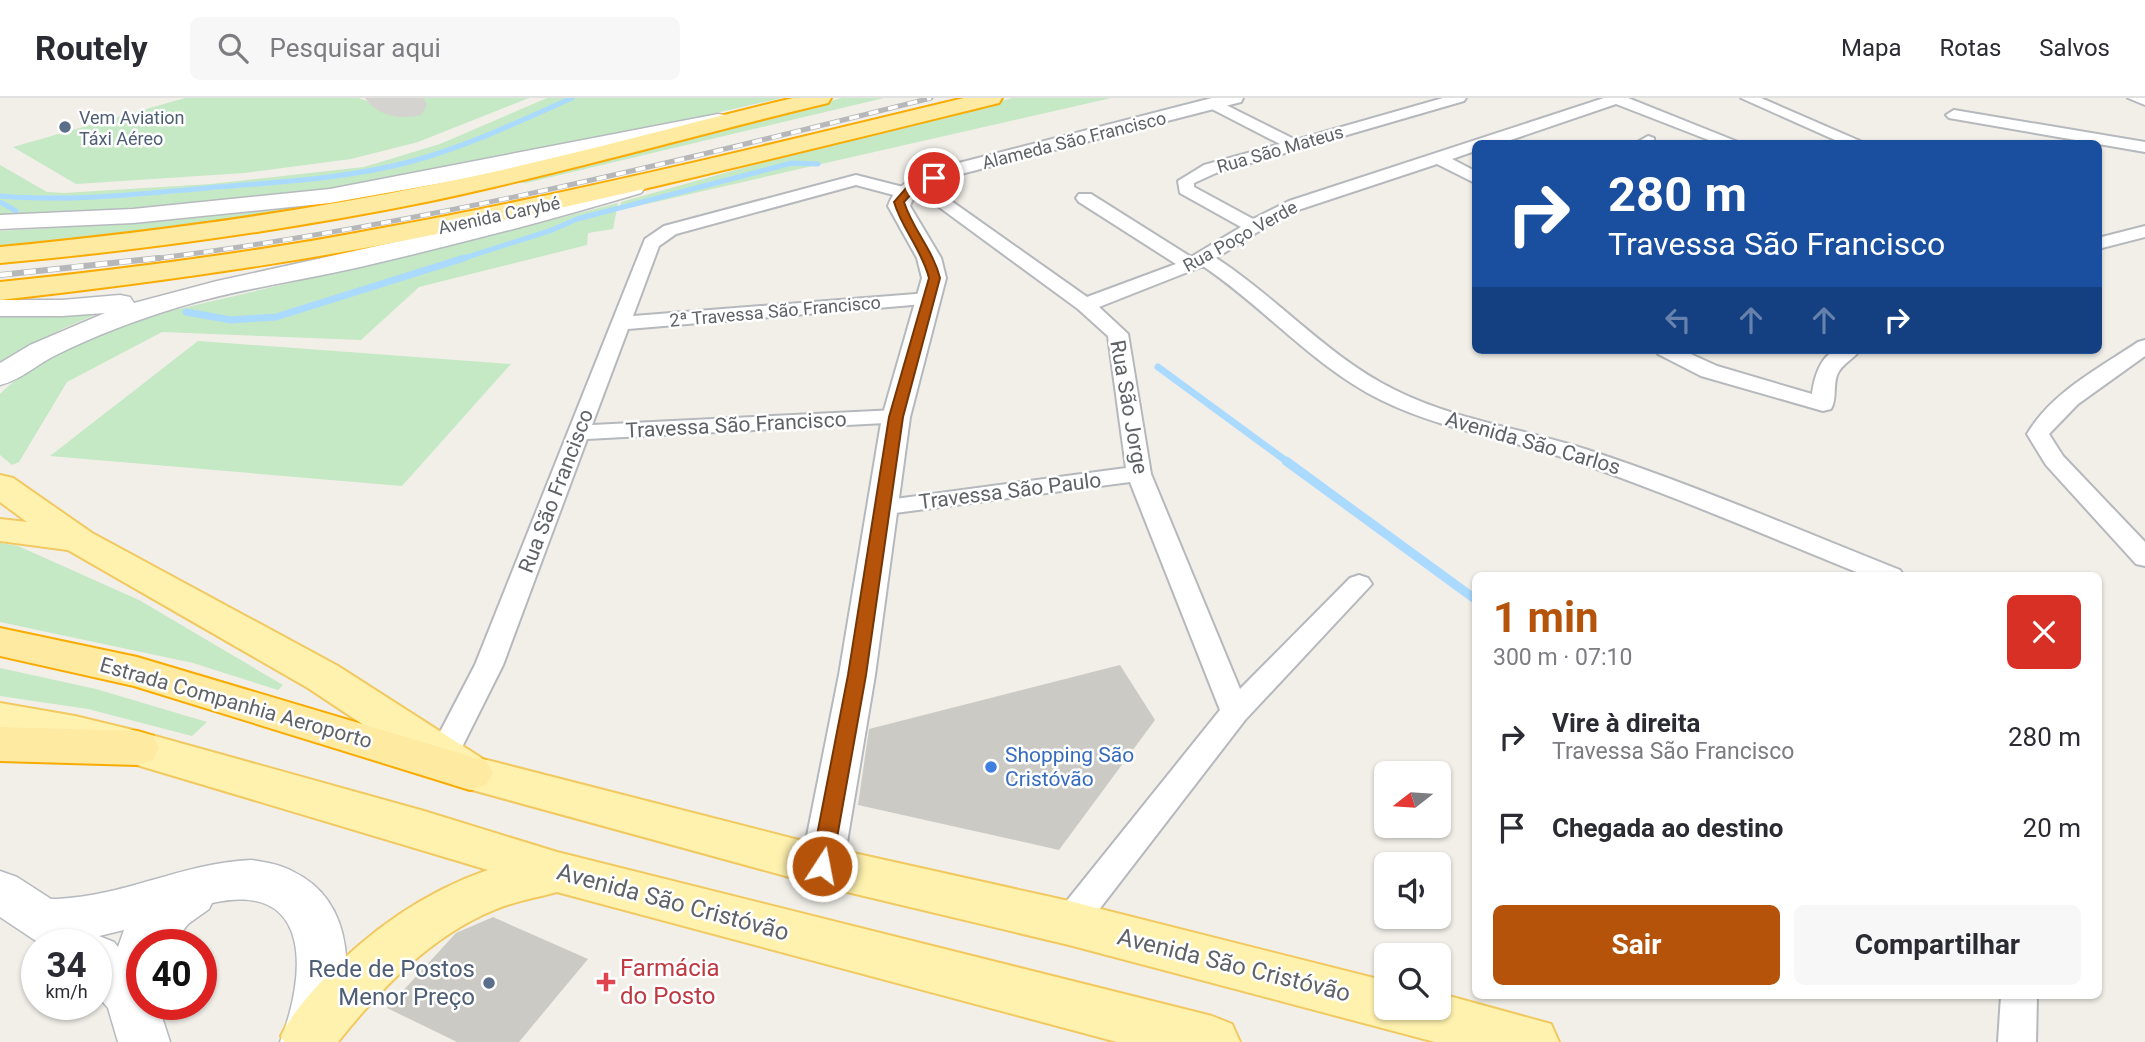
<!DOCTYPE html>
<html lang="pt">
<meta charset="utf-8">
<style>
:root{--surface:#fff;--page:#f7f7f7;--text:#2b2b33;--muted:#7c7c81;--line:#e1e1e2;--accent:#b45309}
body{margin:0;font-family:Roboto,sans-serif;background:var(--page);color:var(--text);height:100vh;display:flex;flex-direction:column;font-size:26px;white-space:nowrap}
*{box-sizing:border-box;margin:0}
p{font-size:23px;color:var(--muted)}
.icon{flex:none;width:38px;height:38px;fill:none;stroke:currentColor;stroke-width:2;stroke-linecap:round;stroke-linejoin:round}
.map{position:relative;flex:1;overflow:hidden}
.panel{position:absolute;left:1472px;top:474px;width:630px;height:427px;display:flex;flex-direction:column;background:var(--surface);border-radius:10px;box-shadow:0 2px 5px #0004}
.panel>*{flex:none}
.guide{position:absolute;left:1472px;top:42px;width:630px;height:214px;border-radius:10px;box-shadow:0 2px 5px #0004;background:#1a4fa0;color:#fff;overflow:hidden}
.needle{width:46px;rotate:253deg}
.tools{position:absolute;left:1374px;top:663px;display:grid;gap:14px}
.tools a{display:grid;place-items:center;width:77px;height:77px;border-radius:10px;background:var(--surface);box-shadow:0 2px 5px #0004;font-size:35px}
.speed{position:absolute;left:21px;top:831px;display:flex;gap:14px;font-size:35px;font-weight:700;text-align:center}
.speed>*{display:grid;place-content:center;width:91px;height:91px;border-radius:50%;background:var(--surface);box-shadow:0 2px 5px #0004;line-height:1}
.speed small{font-size:18px;font-weight:400}
.speed .limit{border:10px solid #d22;background:#fff;color:#111}
.pin{position:absolute;display:grid;place-items:center;width:60px;height:60px;color:#fff;margin:-30px;border:4px solid #fff;border-radius:50%;box-shadow:0 2px 7px #0007}
.me{position:absolute;width:77px;margin:-38px;rotate:11deg;stroke-linejoin:round;filter:drop-shadow(0 0 5px #0008)}
.turn{display:flex;align-items:center;gap:24px;height:147px;padding:0 21px;font-size:32px}
.turn .icon{width:91px;height:91px;stroke-width:2.5}
.turn b{display:block;font-size:49px;line-height:60px}
.lanes{display:flex;align-items:center;height:66px;padding:0 21px;background:#0003;justify-content:center;gap:35px;direction:ltr}
.lanes .off{opacity:.35}
.round{display:grid;place-items:center;flex:none;width:74px;height:74px;border-radius:10px;background:var(--page)}
.overview{display:flex;align-items:center;justify-content:space-between;height:119px;padding:0 21px}
h1{font-size:42px;font-weight:700;line-height:52px;color:var(--accent)}
.action{display:flex;gap:14px;margin-top:auto;padding:14px 21px}
.action a{flex:1;height:80px;border-radius:10px;background:var(--accent);color:#fff;font-size:28px;font-weight:700;line-height:80px;text-align:center}
.action a+a{background:var(--page);color:var(--text)}
ul{padding:0;list-style:none}
li{display:flex;align-items:center;gap:21px;height:91px;padding:0 21px}
li div{flex:1}
li b{display:block;font-size:26px}
li em{font-style:normal}
header{display:flex;align-items:center;gap:42px;box-sizing:border-box;height:98px;padding:0 35px;background:var(--surface);border-bottom:2px solid var(--line)}
header strong{font-size:33px}
nav{display:flex;gap:38px;margin-inline-start:auto;font-size:24px}
.search{width:490px;height:63px;background:var(--page);display:flex;align-items:center;gap:18px;box-sizing:border-box;padding:0 24px;border-radius:10px;color:var(--muted);font-size:26px}
.map>svg:first-child{display:block}
</style>
<header>
<strong>Routely</strong>
<div class="search"><svg class="icon" aria-label="search" viewBox="0 0 24 24"><circle cx="10" cy="10" r="6"/><path d="M15 15l6 6"/></svg>Pesquisar aqui</div>
<nav><a>Mapa</a><a>Rotas</a><a>Salvos</a></nav>
</header>
<div class="map">
<svg width="2145" height="944" viewBox="0 0 2145 944">
<rect width="100%" height="100%" fill="#f1efe8"/>
<!-- green -->
<g fill="#c5e8c5">
<path d="M185,0H359L391,12L423,0H529L418,44L351,61L244,75L76,86L13,49Z"/>
<path d="M547,0H782L567,49L358,90L187,107L0,118V67L47,94L64,95L211,86L364,69L440,46Z"/>
<path d="M842,0H884L526,85L506,84Z"/>
<path d="M1013,0H1111L620,112L621,104L839,43Z"/>
<path d="M415,89L417,92L233,124L0,151V133C140,126 277,110 415,89Z"/>
<path d="M618,105L613,131L588,135L587,147L419,189L361,242L162,234L67,284L19,364L12,367L0,357V296C35,262 83,242 127,223L474,142Z"/>
<path d="M99,215L62,231L0,265V217Z"/>
<path d="M198,243L511,266L402,388L50,358Z"/>
<path d="M0,445L18,448L139,502L283,587L278,592L193,565L0,524Z"/>
<path d="M0,570L96,591L207,624L192,638L88,611L0,598Z"/>
</g>
<g fill="none" stroke-linecap="round" stroke-linejoin="round">
<!-- stream-far2 -->
<g stroke="#aadaff" stroke-width="5">
<path d="M0,98C70,104 138,96 207,90C276,84 347,81 413,63C468,48 520,23 572,0"/>
<path d="M0,104L16,113"/>
<path d="M458,162L552,132L577,121L792,65L818,66"/>
</g>
<!-- stream-far1 -->
<g stroke="#aadaff" stroke-width="7">
<path d="M186,214L231,222L276,219L464,160"/>
<path d="M1158,269L1289,365"/>
</g>
<!-- stream -->
<path stroke="#aadaff" stroke-width="9" d="M1286,363L1475,501"/>
<!-- taxiway -->
<path fill="#d4d3d0" fill-rule="evenodd" d="M365,0H423L427,7L421,17C401,22 377,18 365,0Z"/>
</g>
<!-- building -->
<g fill="#cccac5">
<path d="M1120,567L1155,622L1059,752L858,707L869,631Z"/>
<path d="M493,819L588,861L519,944H457L387,910L456,835Z"/>
</g>
<g fill="none" stroke-linecap="round" stroke-linejoin="round">
<!-- minor casing -->
<g stroke="#b5b8bc" stroke-width="4">
<g id="minor">
<path d="M1443,0H1466L1464,3L1216,75L1194,85V89L1253,121L1289,103L1604,0H1628L1743,46H1719L1616,6L1499,46H1475V53L1452,61L1475,73V85L1437,66L1301,111L1280,120L1216,160C1278,200 1328,259 1395,292C1455,322 1524,331 1588,352C1694,387 1797,431 1900,472L1904,478H1866C1769,439 1673,397 1574,363C1510,341 1442,332 1381,302C1314,269 1264,209 1203,168L1099,209L1128,236L1151,376L1240,591L1350,480L1359,477L1368,480L1372,486L1245,622L1081,835L1069,840L1057,835L1052,825L1057,815L1220,612L1130,384L880,417L871,415L868,410L871,405L880,403L1126,370L1108,238L1078,211L909,87L911,83H923L1087,199L1176,166L1079,104L1076,100L1079,96H1091L1191,159L1241,129L1180,95L1178,83L1204,67L1280,46L1208,9L1206,6L1208,3H1218L1296,42Z"/>
<path d="M1741,0H1761L1867,46H1844Z"/>
<path d="M2128,0H2145V7Z"/>
<path d="M1954,12L2145,44V54L1949,20L1946,17Z"/>
<path d="M1648,38L1654,40V46H1634Z"/>
<path d="M856,77L911,91L914,95L905,100L856,87L676,136L659,148L633,218L929,195L936,197L939,201L936,205L628,231L592,327L896,312L904,314L907,319L904,324L587,341L503,567L453,667L442,671L431,667L427,659L475,567L645,141L664,128Z"/>
<path d="M2145,128V139L2098,151V140Z"/>
<path d="M2145,242V258L2078,306L2049,336L2063,358L2145,444V468L2136,466L2046,367L2027,336C2052,294 2098,271 2138,244Z"/>
<path d="M1655,252H1682L1717,268L1812,296C1814,281 1820,257 1837,252C1843,250 1854,252 1860,252C1854,261 1841,266 1837,277C1833,288 1837,301 1831,311L1823,313L1701,278L1658,256Z"/>
<path d="M2001,898H2037L2036,944H1998Z"/>
</g>
</g>
<!-- tertiary casing -->
<g stroke="#b5b8bc" stroke-width="4">
<path id="tertiary" d="M1212,0H1243L1241,4L961,76C944,83 916,88 910,108L941,160L946,180L910,319L875,577L843,768L837,780L822,785L807,780L801,768L839,577L882,319L922,180L917,160L888,108C897,82 923,76 947,68Z"/>
</g>
<!-- secondary casing -->
<g stroke="#b6babf" stroke-width="3">
<g id="secondary">
<path d="M718,16L726,17L729,22L726,27L448,84L330,105L133,125L0,131V117L133,111L330,91Z"/>
<path d="M633,83L641,85L645,90L641,95C548,123 454,147 360,169C299,183 238,191 179,209C136,222 96,237 56,257C37,266 21,282 0,287V265L30,247L105,215L62,218H0V202H62L120,197L130,199L134,205L217,183L459,130Z"/>
<path d="M251,762C265,764 279,766 292,773C358,804 354,886 332,944H280C306,878 314,782 212,805L209,811L188,826L172,847H142V868L132,865L142,876V906H158L170,944H118L108,910L96,896V847H42L0,819V773L17,779L51,801H57C126,798 182,765 251,762ZM124,832L118,849L114,844L99,838Z"/>
</g>
</g>
<!-- primary casing -->
<g stroke="#f2c960" stroke-width="4">
<g id="primary">
<path d="M0,377L13,380L92,435L338,568L483,661L822,748L1069,803L1386,883V910H1438V895L1551,926L1559,944H1435L1069,847L822,788L454,687L308,590L68,452L0,443V421L27,424L0,404Z"/>
<path d="M0,605L75,618L137,633L424,713L557,754L1212,918L1232,926L1240,944H1117L557,794C536,800 514,803 494,812C431,838 380,891 338,944H284L281,938C291,917 304,903 319,886C367,834 422,795 488,772L137,667L75,650L0,637Z"/>
</g>
</g>
<!-- trunk casing -->
<g stroke="#f9ab00" stroke-width="4">
<g id="trunk">
<path d="M793,0H831L828,5C695,37 564,75 431,103C288,132 145,152 0,165V149C145,135 289,116 431,87C553,63 672,29 793,0Z"/>
<path d="M964,0H1002L999,5C792,56 585,108 376,148C251,171 126,188 0,202V184C126,171 252,155 377,131C574,95 769,47 964,0Z"/>
<path d="M0,530L137,559L486,663L493,675L486,687L470,692L134,588L0,558Z"/>
<path d="M0,629L137,633L153,638L159,650L153,662L137,667L0,663Z"/>
</g>
</g>
<!-- minor -->
<use href="#minor" fill="#fff" fill-rule="evenodd"/>
<!-- tertiary -->
<use href="#tertiary" fill="#fff" fill-rule="evenodd"/>
<!-- secondary -->
<use href="#secondary" fill="#fff" fill-rule="evenodd"/>
<!-- primary -->
<use href="#primary" fill="#fff2af" fill-rule="evenodd"/>
<!-- trunk -->
<use href="#trunk" fill="#feeaa1" fill-rule="evenodd"/>
<!-- rail-far1 casing -->
<g stroke="#b6b7b8" stroke-width="5">
<path id="rail-far1" d="M144,162C413,129 669,66 931,0"/>
</g>
<!-- rail casing -->
<g stroke="#b6b7b8" stroke-width="6">
<path id="rail" d="M0,177L159,160"/>
</g>
<!-- rail-far1 -->
<use href="#rail-far1" stroke="#fff" stroke-width="3.5" stroke-dasharray="10" stroke-linecap="butt"/>
<!-- rail -->
<use href="#rail" stroke="#fff" stroke-width="4.5" stroke-dasharray="12" stroke-linecap="butt"/>
</g>
<!-- route -->
<path fill="#b45309" stroke="#753606" stroke-width="2" d="M930,77L939,80L914,93L904,104C913,132 933,152 940,180L903,319L866,577L832,768L829,774L822,777L814,774L811,768L848,577L889,319L929,180C922,152 902,131 894,104L907,89Z"/>
<!-- markers -->
<g fill="#5c6f8a" stroke="#fff" stroke-width="2.5">
<circle cx="65" cy="29" r="7"/>
<circle cx="489" cy="885" r="7"/>
</g>
<circle fill="#3f7fe0" stroke="#fff" stroke-width="2.5" cx="991" cy="669" r="7"/>
<path fill="#e0444e" stroke="#fff" stroke-width="2.5" d="M602.5 873.5h7v7h7v7h-7v7h-7v-7h-7v-7h7z"/>
<g text-anchor="middle" dominant-baseline="central" stroke-width="5" stroke-linejoin="round" paint-order="stroke">
<!-- far-service labels -->
<g font-size="18" fill="#4e5e75" stroke="#fff" text-anchor="start">
<text x="79" y="19">Vem Aviation<tspan x="79" dy="21">Táxi Aéreo</tspan></text>
</g>
<!-- far-street labels -->
<g font-size="18" fill="#5f6368" stroke="#fff">
<text transform="translate(1074 42) rotate(-14)">Alameda São Francisco</text>
<text transform="translate(1280 51) rotate(-16)">Rua São Mateus</text>
<text transform="translate(499 117) rotate(-12)">Avenida Carybé</text>
<text transform="translate(1240 138) rotate(-29)">Rua Poço Verde</text>
<text transform="translate(775 213) rotate(-5)">2ª Travessa São Francisco</text>
</g>
<!-- street labels -->
<g font-size="21" fill="#5f6368" stroke="#fff">
<text transform="translate(1129 309) rotate(80)">Rua São Jorge</text>
<text transform="translate(736 327) rotate(-3)">Travessa São Francisco</text>
<text transform="translate(1533 345) rotate(16)">Avenida São Carlos</text>
<text transform="translate(556 393) rotate(-69)">Rua São Francisco</text>
<text transform="translate(1010 393) rotate(-7)">Travessa São Paulo</text>
<text transform="translate(236 605) rotate(16)">Estrada Companhia Aeroporto</text>
</g>
<!-- shop labels -->
<g font-size="21" fill="#366cbe" stroke="#fff" text-anchor="start">
<text x="1005" y="657">Shopping São<tspan x="1005" dy="24">Cristóvão</tspan></text>
</g>
<!-- near-street labels -->
<g font-size="24" fill="#5f6368" stroke="#fff">
<text transform="translate(673 804) rotate(15)">Avenida São Cristóvão</text>
<text transform="translate(1234 867) rotate(14)">Avenida São Cristóvão</text>
</g>
<!-- near-health labels -->
<g font-size="24" fill="#be3a42" stroke="#fff" text-anchor="start">
<text x="620" y="870">Farmácia<tspan x="620" dy="28">do Posto</tspan></text>
</g>
<!-- near-service labels -->
<g font-size="24" fill="#4e5e75" stroke="#fff" text-anchor="end">
<text x="475" y="871">Rede de Postos<tspan x="475" dy="28">Menor Preço</tspan></text>
</g>
</g>
</svg>
<div class="tools">
<a><svg class="needle" viewBox="-14 -14 28 28"><path d="M0-13l5 13h-10z" fill="#e53935"/><path d="M0 13l5-13h-10z" fill="#7c7c81"/></svg></a>
<a><svg class="icon" aria-label="sound" viewBox="0 0 24 24"><path d="M4 9h4l5-4v14l-5-4H4zM17 9q2 3 0 6"/></svg></a>
<a><svg class="icon" aria-label="search" viewBox="0 0 24 24"><circle cx="10" cy="10" r="6"/><path d="M15 15l6 6"/></svg></a>
</div>
<div class="speed"><div>34<small>km/h</small></div><div class="limit">40</div></div>
<div class="pin" style="left:934px;top:80px;background:#d93025"><svg class="icon" aria-label="arrive" viewBox="0 0 24 24"><path d="M6 21V4h12l-3 4 3 4H6"/></svg></div>
<svg class="me" style="left:822px;top:768px" viewBox="-20 -20 40 40"><circle r="17" fill="#b45309" stroke="#fff" stroke-width="3"/><path d="M0-11L8 9 0 5-8 9z" fill="#fff"/></svg>
<div class="guide">
<div class="turn"><svg class="icon" aria-label="right" viewBox="0 0 24 24"><path d="M7 20v-9h11M14 6l5 5-5 5"/></svg><div><b>280 m</b>Travessa São Francisco</div></div>
<div class="lanes"><svg class="icon off" aria-label="left" viewBox="0 0 24 24"><path d="M17 20v-9H6M10 6l-5 5 5 5"/></svg><svg class="icon off" aria-label="ahead" viewBox="0 0 24 24"><path d="M12 20V5M6 11l6-6 6 6"/></svg><svg class="icon off" aria-label="ahead" viewBox="0 0 24 24"><path d="M12 20V5M6 11l6-6 6 6"/></svg><svg class="icon" aria-label="right" viewBox="0 0 24 24"><path d="M7 20v-9h11M14 6l5 5-5 5"/></svg></div>
</div>
<section class="panel">
<div class="overview"><div><h1>1 min</h1><p>300 m · 07:10</p></div><a class="round" style="background:#d93025;color:#fff"><svg class="icon" aria-label="close" viewBox="0 0 24 24"><path d="M6 6l12 12M18 6L6 18"/></svg></a></div>
<ul>
<li><svg class="icon" aria-label="right" viewBox="0 0 24 24"><path d="M7 20v-9h11M14 6l5 5-5 5"/></svg><div><b>Vire à direita</b><p>Travessa São Francisco</p></div><em>280 m</em></li>
<li><svg class="icon" aria-label="arrive" viewBox="0 0 24 24"><path d="M6 21V4h12l-3 4 3 4H6"/></svg><div><b>Chegada ao destino</b></div><em>20 m</em></li>
</ul>
<div class="action"><a>Sair</a><a>Compartilhar</a></div>
</section>
</div>
